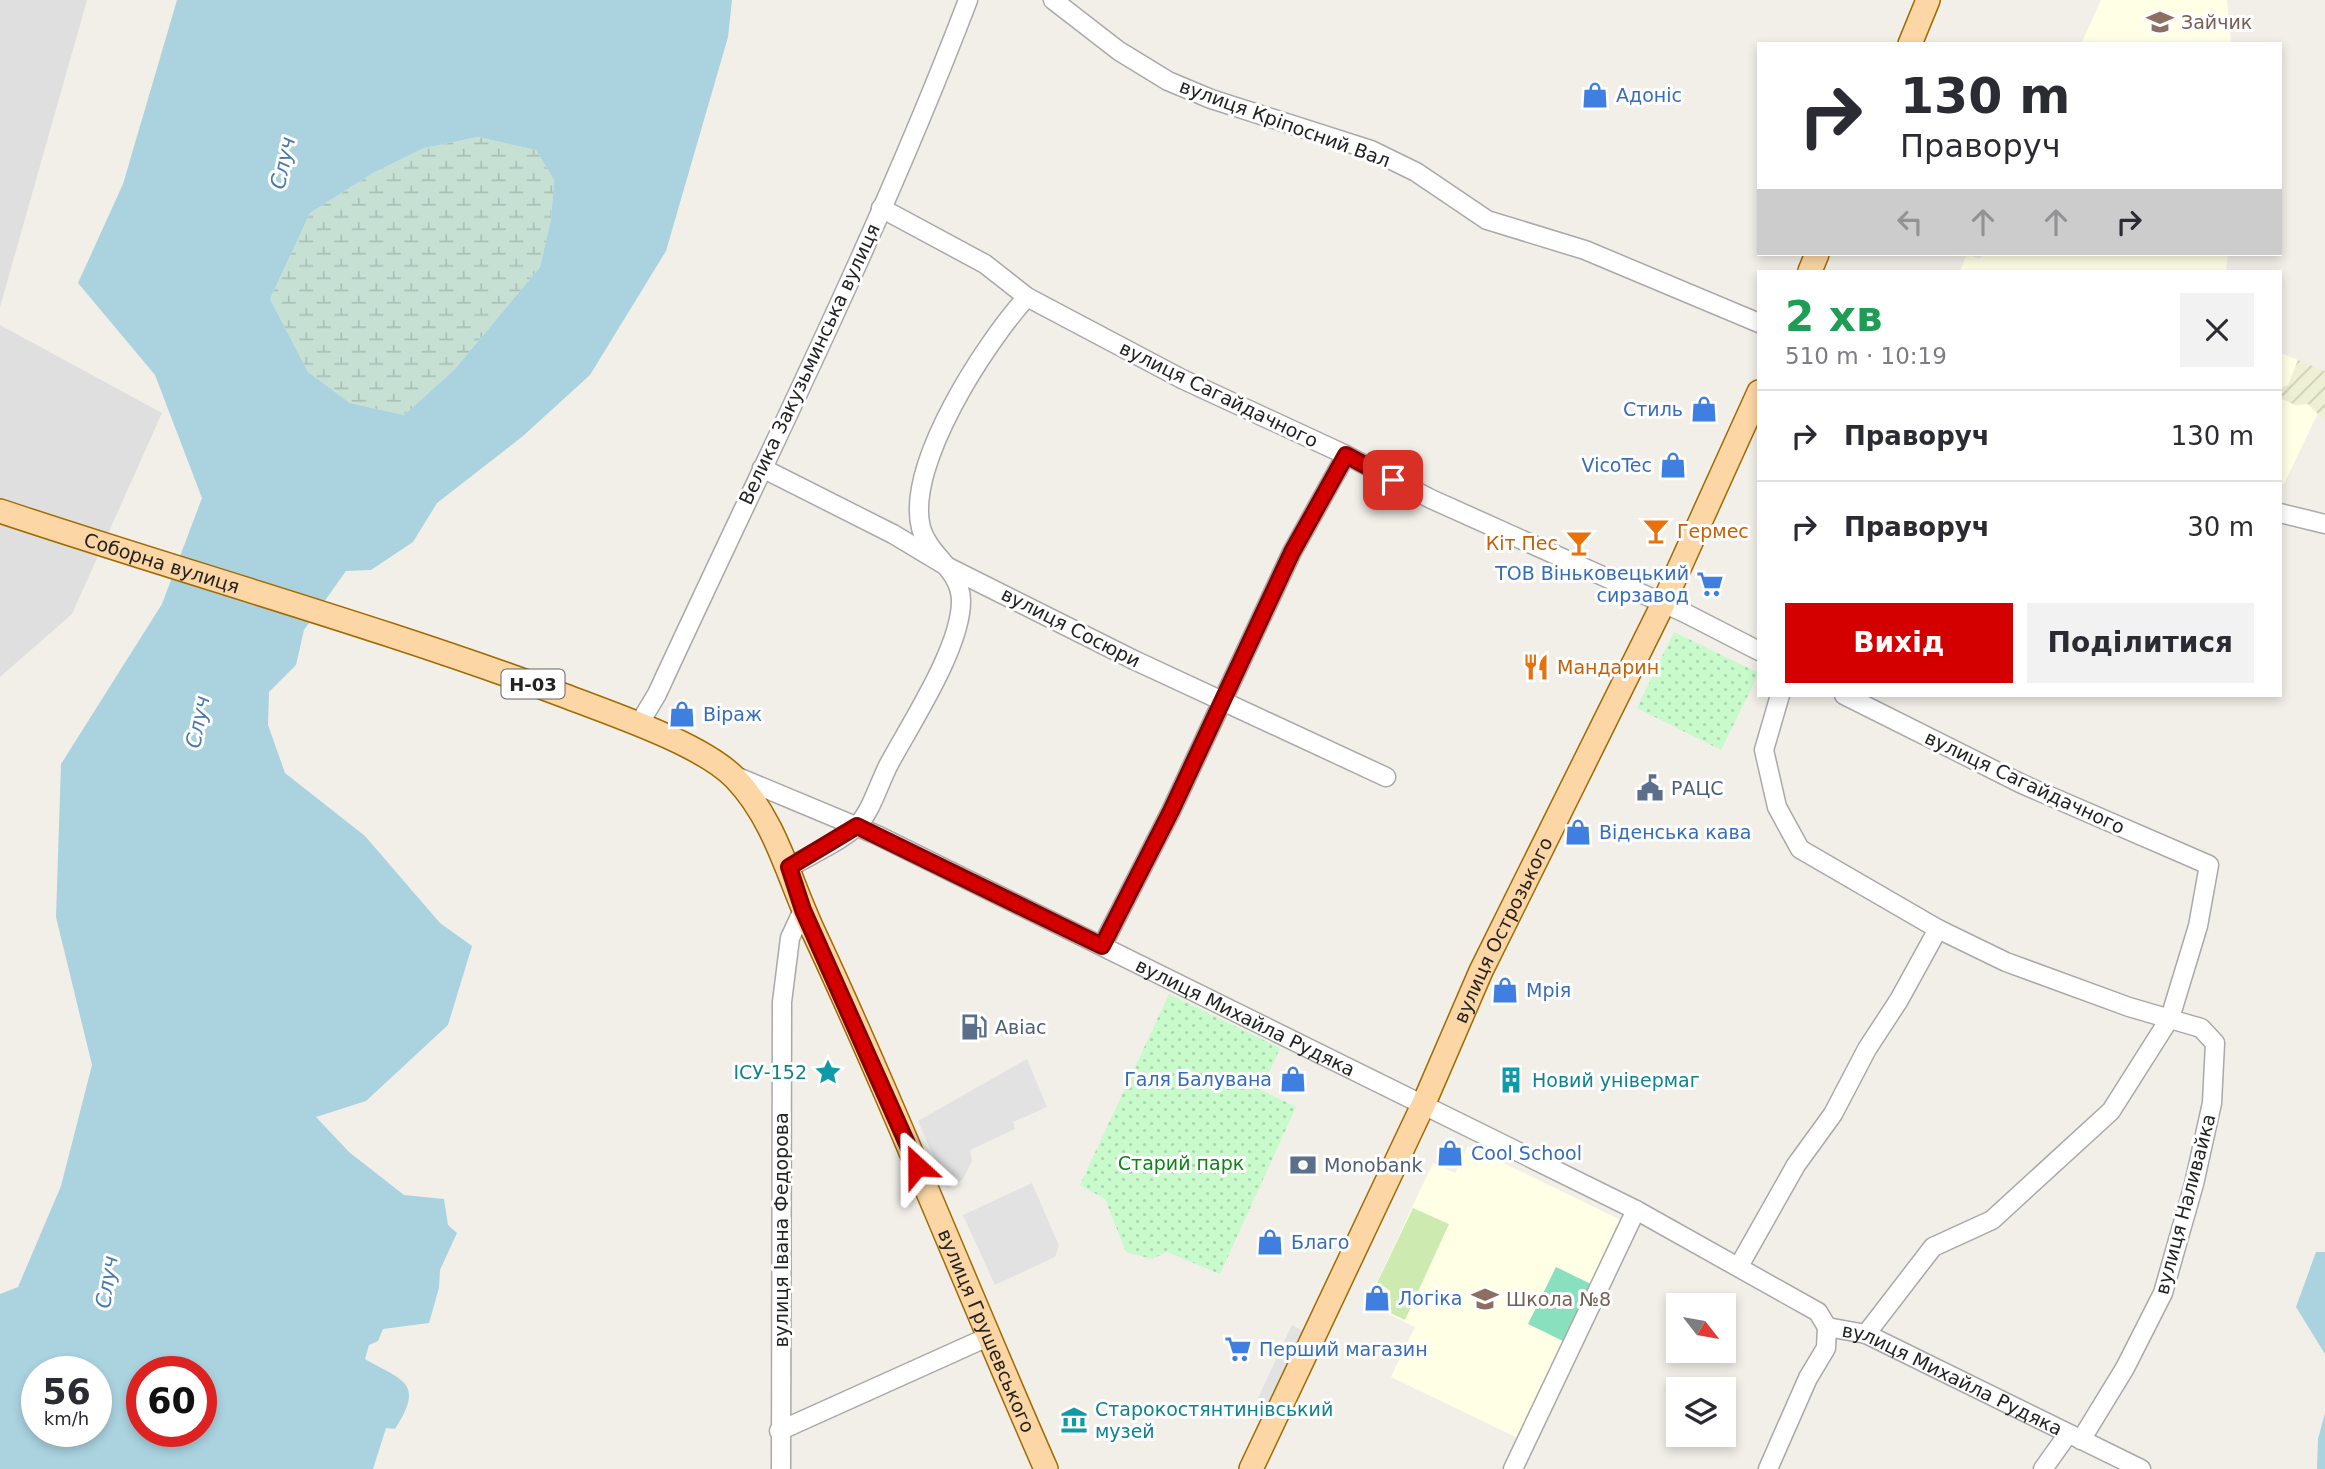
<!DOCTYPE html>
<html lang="uk">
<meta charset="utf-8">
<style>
:root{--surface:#fff;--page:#f2f2f3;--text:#2b2b33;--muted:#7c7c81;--line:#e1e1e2;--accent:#d40000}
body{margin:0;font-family:"DejaVu Sans",sans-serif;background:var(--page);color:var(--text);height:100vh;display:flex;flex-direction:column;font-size:26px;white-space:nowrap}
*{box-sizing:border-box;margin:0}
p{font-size:23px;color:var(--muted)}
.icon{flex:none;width:38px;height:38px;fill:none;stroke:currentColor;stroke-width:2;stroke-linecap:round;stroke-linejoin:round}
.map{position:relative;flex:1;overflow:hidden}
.sheet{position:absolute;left:1757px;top:270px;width:525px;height:427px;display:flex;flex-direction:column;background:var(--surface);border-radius:0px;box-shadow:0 4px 10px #0003}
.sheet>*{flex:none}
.banner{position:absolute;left:1757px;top:42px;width:525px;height:214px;border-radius:0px;box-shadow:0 4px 10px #0003;background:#fff;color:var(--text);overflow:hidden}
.needle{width:46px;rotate:121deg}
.fabs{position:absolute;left:1666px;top:1293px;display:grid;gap:14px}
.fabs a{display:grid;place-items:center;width:70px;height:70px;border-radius:0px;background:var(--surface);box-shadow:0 4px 10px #0003;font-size:35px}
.speed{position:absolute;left:21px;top:1356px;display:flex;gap:14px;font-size:35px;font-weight:700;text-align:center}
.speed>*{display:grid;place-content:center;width:91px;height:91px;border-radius:50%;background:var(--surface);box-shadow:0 4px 10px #0003;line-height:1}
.speed small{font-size:18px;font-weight:400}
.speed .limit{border:10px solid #d22;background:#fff;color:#111}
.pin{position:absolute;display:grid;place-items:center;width:60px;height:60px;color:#fff;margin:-30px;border-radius:14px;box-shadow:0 4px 10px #0006}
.me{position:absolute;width:77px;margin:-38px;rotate:336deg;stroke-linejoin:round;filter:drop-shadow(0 0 5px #0008)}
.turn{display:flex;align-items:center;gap:24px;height:147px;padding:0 28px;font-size:32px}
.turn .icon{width:91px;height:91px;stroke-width:2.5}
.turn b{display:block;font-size:49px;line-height:60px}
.lanes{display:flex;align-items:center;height:66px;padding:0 28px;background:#0003;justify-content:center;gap:35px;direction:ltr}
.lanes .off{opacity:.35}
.round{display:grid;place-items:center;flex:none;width:74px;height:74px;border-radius:0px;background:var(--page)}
.head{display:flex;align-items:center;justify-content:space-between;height:119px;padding:0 28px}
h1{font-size:42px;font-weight:800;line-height:52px;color:#1e9e55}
.action{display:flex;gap:14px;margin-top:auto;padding:14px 28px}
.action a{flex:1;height:80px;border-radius:0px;background:var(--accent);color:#fff;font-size:28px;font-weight:800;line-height:80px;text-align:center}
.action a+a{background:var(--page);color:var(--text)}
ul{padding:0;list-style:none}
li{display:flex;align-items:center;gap:21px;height:91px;padding:0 28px;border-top:2px solid var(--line)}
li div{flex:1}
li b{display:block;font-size:26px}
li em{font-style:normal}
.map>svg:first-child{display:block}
</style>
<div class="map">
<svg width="2325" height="1469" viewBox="0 0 2325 1469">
<defs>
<pattern id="farmland-furrows" width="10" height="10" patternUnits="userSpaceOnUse" patternTransform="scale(1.75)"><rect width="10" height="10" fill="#eef0d5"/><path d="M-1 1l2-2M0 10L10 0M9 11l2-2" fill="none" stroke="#ccceb7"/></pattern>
<pattern id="wetland-marsh" width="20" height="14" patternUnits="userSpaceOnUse" patternTransform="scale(1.75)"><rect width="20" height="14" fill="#c6e0d4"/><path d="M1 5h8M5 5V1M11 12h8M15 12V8" fill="none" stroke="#aac0b6"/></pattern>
<pattern id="park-dots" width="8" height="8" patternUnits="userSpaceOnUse" patternTransform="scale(1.75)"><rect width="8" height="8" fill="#c8facc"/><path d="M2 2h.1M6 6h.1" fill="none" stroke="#acd6af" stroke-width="1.8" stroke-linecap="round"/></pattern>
</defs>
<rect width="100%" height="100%" fill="#f2efe9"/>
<!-- residential -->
<g fill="#e0dfdf">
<path d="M0,0H87L0,307Z"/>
<path d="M0,325L162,413L72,614L0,677Z"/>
</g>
<!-- education -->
<g fill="#ffffe5">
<path d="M2101,0H2227L2231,44H2081Z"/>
<path d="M1967,254L1980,259L1983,254H2228L2226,271H1960Z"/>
<path d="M2280,353L2298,360L2288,386L2282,388L2280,394Z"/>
<path d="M2280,398L2295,405L2307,404L2318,413L2284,484H2280Z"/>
<path d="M1468,1146L1625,1222L1520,1439L1391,1377L1415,1327L1378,1309L1387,1290L1376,1284L1433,1163L1455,1173Z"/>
</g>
<!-- farmland -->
<path fill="url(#farmland-furrows)" d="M2298,360L2325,371V421L2308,404L2295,405L2280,398L2281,388L2288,385Z"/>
<!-- wetland -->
<path fill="url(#wetland-marsh)" d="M478,137L536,150L554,180L551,219L540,267L454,370L404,415L350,403L308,372L270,299L310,213L373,173L424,148Z"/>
<!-- park -->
<g fill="url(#park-dots)">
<path d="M1674,632L1759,673L1721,750L1637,708Z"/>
<path d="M1169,994L1280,1048L1261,1090L1296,1107L1220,1274L1167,1252L1152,1259L1126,1252L1105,1199L1080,1185Z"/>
</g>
<!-- garden -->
<path fill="#cdebb0" d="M1413,1208L1449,1224L1405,1320L1379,1308L1388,1289L1377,1283Z"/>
<!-- pitch -->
<path fill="#88e0be" d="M1556,1267L1591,1284L1563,1341L1528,1324Z"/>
<!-- parking -->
<g fill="#e2e2e2">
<path d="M1027,1059L1047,1107L1013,1122L1015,1129L970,1150L972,1161L963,1179L947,1188L918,1121Z"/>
<path d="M1032,1183L1059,1246L1055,1257L995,1285L963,1215Z"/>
<path d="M1292,1325L1305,1332L1271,1405L1258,1398Z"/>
</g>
<!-- water -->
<g fill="#aad3df" fill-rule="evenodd">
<path d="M177,0H732L728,37L666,251L590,375L523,436L437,503L413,542L371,570L346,571L304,630L296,665L269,692L268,725L285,773L365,836L440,923L472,946L448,1025L366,1101L316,1117L349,1152L404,1195L444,1199L448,1225L457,1233L440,1270L439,1288L429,1323L383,1329L378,1341L369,1345L365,1359C403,1381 425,1382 395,1429L386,1428L373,1469H0V1294L18,1287L61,1186L92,1065L56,917L61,764L162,604L202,498L155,375L78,283L123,184ZM478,137L536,150L554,180L551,219L540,267L454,370L404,415L350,403L308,372L270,299L310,213L373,173L424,148ZM37,1372H96V1432H37ZM142,1372H201V1432H142Z"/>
<path d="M2316,1252H2325V1354L2296,1307Z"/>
<path d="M2325,1413V1469H2317L2318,1439Z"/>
</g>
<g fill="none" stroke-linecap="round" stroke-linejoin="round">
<!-- minor casing -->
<g stroke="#a9a9a9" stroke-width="21">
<g id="minor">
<path d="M1053,0L1119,51L1168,81L1211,99L1371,150L1416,172L1487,220L1585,250L1759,323"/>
<path d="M881,208L985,264L1027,297L1182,379L1346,455L1431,499L1685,613L1759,651"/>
<path d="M762,468L893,534L948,567L1134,660L1386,777"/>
<path d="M2280,513L2325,524"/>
<path d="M1780,695L1764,750L1777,807L1800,849L1938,929L2006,962L2129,1007L2201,1028L2215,1043L2212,1103L2194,1184L2163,1293L2125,1368L2081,1440"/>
<path d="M1844,695L2022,784L2209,865L2198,926L2170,1018L2111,1111L1992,1220L1933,1247L1866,1334"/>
<path d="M639,724L657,694C763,464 878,236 968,0"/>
<path id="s1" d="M733,775L877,835L1636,1210L1818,1312L1827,1327L1866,1334L2141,1469"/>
<path d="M789,868C806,857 845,839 857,826C872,810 879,783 889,764C911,723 962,646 961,600C960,569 929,556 921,528C905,465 986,342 1027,297"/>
<path d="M1102,946L1171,811L1292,552L1346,455"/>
<path d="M1739,1266L1796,1165L1833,1114L1867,1049L1899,1000L1938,929"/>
<path d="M779,1431L990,1336"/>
<path d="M781,1469L782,1002L790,938L803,910"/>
<path d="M1513,1469L1636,1210"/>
<path d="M1768,1469L1808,1378L1826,1348L1827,1327"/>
<path d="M2043,1469L2068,1434"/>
</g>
</g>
<!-- major casing -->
<g stroke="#a06b00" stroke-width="26">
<g id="major">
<path d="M1910,44L1928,0"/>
<path d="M1810,271L1817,254"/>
<path id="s2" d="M0,511C189,574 381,627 568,697C612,714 702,744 735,778C777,822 789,881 815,935C897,1111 968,1292 1046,1469"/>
<path id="s3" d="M1251,1469L1424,1103L1481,971L1663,604L1759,392"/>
</g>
</g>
<!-- minor -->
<use href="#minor" stroke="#fff" stroke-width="18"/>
<!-- major -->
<use href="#major" stroke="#fcd6a4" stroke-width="23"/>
</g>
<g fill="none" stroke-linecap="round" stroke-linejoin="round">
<!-- route casing -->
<g stroke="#8a0000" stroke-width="18">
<path id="route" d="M917,1166L803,910L789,867L857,826L1102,946L1171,811L1292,552L1346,455L1393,480"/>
</g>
<!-- route -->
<use href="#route" stroke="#d40000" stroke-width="12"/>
</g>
<!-- icons -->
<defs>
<g id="school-bare" transform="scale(2.1)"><path d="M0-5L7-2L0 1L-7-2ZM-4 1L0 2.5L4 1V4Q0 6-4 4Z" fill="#8d6e63" stroke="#fff" stroke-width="2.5" paint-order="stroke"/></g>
<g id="shop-bare" transform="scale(2.1)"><path d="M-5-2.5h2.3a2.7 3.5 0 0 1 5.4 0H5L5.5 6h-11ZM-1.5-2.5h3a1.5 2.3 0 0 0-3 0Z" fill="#3f7fe0" stroke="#fff" stroke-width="2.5" paint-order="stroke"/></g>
<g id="bar-bare" transform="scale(2.1)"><path d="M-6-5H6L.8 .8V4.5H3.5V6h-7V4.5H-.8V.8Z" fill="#e8710a" stroke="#fff" stroke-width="2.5" paint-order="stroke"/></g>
<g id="supermarket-bare" transform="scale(2.1)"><path d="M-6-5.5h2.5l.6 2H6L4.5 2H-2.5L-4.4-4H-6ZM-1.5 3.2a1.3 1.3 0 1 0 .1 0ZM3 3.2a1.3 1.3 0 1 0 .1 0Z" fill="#3f7fe0" stroke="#fff" stroke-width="2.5" paint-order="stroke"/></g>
<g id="restaurant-bare" transform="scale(2.1)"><path d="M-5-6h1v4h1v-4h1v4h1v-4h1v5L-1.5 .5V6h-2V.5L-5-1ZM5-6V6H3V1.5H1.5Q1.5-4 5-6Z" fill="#e8710a" stroke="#fff" stroke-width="2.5" paint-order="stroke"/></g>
<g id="civic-bare" transform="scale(2.1)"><path d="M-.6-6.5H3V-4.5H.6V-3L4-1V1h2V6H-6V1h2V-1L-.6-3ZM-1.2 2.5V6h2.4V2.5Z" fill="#5c6f8a" stroke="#fff" stroke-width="2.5" paint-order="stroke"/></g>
<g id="fuel-bare" transform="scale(2.1)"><path d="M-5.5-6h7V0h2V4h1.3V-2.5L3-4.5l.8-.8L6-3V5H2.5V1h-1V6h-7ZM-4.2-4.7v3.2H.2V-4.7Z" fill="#5c6f8a" stroke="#fff" stroke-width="2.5" paint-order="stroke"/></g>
<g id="sight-bare" transform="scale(2.1)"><path d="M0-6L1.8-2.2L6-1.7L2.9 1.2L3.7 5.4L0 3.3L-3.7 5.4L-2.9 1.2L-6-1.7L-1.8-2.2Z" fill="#0f9aa8" stroke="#fff" stroke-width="2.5" paint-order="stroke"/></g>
<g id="building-bare" transform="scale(2.1)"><path d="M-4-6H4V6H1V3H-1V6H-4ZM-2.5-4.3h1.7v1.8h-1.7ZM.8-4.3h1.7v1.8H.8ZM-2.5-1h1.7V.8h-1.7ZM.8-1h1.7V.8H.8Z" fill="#0f9aa8" stroke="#fff" stroke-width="2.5" paint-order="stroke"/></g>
<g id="bank-bare" transform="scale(2.1)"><path d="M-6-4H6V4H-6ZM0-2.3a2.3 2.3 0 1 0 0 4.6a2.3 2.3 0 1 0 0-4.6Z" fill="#5c6f8a" stroke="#fff" stroke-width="2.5" paint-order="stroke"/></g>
<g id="museum-bare" transform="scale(2.1)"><path d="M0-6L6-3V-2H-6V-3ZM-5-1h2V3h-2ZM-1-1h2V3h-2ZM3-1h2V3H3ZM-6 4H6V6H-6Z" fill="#0f9aa8" stroke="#fff" stroke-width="2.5" paint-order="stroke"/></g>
</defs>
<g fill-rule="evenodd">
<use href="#school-bare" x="2160" y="22"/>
<use href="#shop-bare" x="1595" y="95"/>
<use href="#shop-bare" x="1704" y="409"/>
<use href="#shop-bare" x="1673" y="465"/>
<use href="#bar-bare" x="1656" y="531"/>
<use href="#bar-bare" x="1579" y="543"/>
<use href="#supermarket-bare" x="1710" y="584"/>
<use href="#restaurant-bare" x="1536" y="667"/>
<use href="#shop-bare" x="682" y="714"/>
<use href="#civic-bare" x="1650" y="788"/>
<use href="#shop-bare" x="1578" y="832"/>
<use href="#shop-bare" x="1505" y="990"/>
<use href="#fuel-bare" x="974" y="1027"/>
<use href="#sight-bare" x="828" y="1072"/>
<use href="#shop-bare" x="1293" y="1079"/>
<use href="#building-bare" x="1511" y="1080"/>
<use href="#shop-bare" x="1450" y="1153"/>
<use href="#bank-bare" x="1303" y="1165"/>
<use href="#shop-bare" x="1270" y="1242"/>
<use href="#shop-bare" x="1377" y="1298"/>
<use href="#school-bare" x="1485" y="1299"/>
<use href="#supermarket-bare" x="1238" y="1349"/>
<use href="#museum-bare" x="1074" y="1420"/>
</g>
<g text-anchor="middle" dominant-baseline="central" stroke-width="6" stroke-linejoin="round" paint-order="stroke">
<!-- shield labels -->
<rect fill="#fff" stroke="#646464" stroke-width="2" x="501.5" y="669.5" width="63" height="29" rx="5"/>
<g font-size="18" font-weight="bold" fill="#222">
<text x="533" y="684">Н-03</text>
</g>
<!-- education labels -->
<g font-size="19" fill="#785e54" stroke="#fff" text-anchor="start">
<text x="2181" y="22">Зайчик</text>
<text x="1506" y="1299">Школа №8</text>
</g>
<!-- shop labels -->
<g font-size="19" fill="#366cbe" stroke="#fff" text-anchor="start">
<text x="1616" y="95">Адоніс</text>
<text x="1683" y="409" text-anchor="end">Стиль</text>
<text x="1652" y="465" text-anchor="end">VicoTec</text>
<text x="1689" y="573" text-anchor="end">ТОВ Віньковецький<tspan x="1689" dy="22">сирзавод</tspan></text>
<text x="703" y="714">Віраж</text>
<text x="1599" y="832">Віденська кава</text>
<text x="1526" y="990">Мрія</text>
<text x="1272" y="1079" text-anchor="end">Галя Балувана</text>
<text x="1471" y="1153">Cool School</text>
<text x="1291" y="1242">Благо</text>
<text x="1398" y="1298">Логіка</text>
<text x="1259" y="1349">Перший магазин</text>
</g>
<!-- street labels -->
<g font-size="19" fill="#222" stroke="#fff">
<text transform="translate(1285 123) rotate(20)">вулиця Кріпосний Вал</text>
<text transform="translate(809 364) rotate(-65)">Велика Закузьминська вулиця</text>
<text transform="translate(1219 394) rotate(26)">вулиця Сагайдачного</text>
<text stroke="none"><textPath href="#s2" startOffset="170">Соборна вулиця</textPath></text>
<text transform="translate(1071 627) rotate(27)">вулиця Сосюри</text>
<text transform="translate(2025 782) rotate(25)">вулиця Сагайдачного</text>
<text stroke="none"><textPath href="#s3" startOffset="595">вулиця Острозького</textPath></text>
<text stroke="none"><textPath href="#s1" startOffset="567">вулиця Михайла Рудяка</textPath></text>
<text transform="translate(2185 1204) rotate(-75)">вулиця Наливайка</text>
<text transform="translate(781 1230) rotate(-90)">вулиця Івана Федорова</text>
<text stroke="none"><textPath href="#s2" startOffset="1393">вулиця Грушевського</textPath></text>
<text stroke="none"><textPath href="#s1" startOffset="1365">вулиця Михайла Рудяка</textPath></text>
</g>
<!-- food labels -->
<g font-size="19" fill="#c56008" stroke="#fff" text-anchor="start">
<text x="1677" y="531">Гермес</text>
<text x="1558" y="543" text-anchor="end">Кіт Пес</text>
<text x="1557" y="667">Мандарин</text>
</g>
<!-- service labels -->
<g font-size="19" fill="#4e5e75" stroke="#fff" text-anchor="start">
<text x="1671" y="788">РАЦС</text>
<text x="995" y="1027">Авіас</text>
<text x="1324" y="1165">Monobank</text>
</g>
<!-- culture labels -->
<g font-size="19" fill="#0d838f" stroke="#fff" text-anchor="start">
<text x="807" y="1072" text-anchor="end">ІСУ-152</text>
<text x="1532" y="1080">Новий універмаг</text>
<text x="1095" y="1409">Старокостянтинівський<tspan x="1095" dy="22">музей</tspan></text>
</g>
<!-- park labels -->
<g font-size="19" fill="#0c8416" stroke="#fff">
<text x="1181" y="1163">Старий парк</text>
</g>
<!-- water labels -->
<g font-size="21" font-style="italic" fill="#4a7aab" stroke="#fff">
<text transform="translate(283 163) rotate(-78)">Случ</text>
<text transform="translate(198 722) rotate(-79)">Случ</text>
<text transform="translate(107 1282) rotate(-81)">Случ</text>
</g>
</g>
</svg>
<div class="fabs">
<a><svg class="needle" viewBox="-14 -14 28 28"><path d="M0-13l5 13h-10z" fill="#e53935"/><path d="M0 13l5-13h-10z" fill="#7c7c81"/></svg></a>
<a><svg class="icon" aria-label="layers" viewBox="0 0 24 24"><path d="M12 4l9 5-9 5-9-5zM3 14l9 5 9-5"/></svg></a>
</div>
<div class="speed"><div>56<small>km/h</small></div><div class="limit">60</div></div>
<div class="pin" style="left:1393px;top:480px;background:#d93025"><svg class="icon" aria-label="arrive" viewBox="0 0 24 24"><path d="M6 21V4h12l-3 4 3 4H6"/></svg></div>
<svg class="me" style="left:917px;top:1166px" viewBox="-20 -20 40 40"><path d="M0-17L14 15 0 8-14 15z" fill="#d40000" stroke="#fff" stroke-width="4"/></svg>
<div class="banner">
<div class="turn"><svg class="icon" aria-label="right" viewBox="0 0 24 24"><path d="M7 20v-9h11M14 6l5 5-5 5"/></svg><div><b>130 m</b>Праворуч</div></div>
<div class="lanes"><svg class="icon off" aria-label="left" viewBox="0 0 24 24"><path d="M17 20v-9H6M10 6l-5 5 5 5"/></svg><svg class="icon off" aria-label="ahead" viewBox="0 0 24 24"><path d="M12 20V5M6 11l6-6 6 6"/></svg><svg class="icon off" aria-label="ahead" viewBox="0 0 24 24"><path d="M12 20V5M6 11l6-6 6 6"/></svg><svg class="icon" aria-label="right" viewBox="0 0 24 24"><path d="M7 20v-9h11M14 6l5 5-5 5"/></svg></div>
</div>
<section class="sheet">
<div class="head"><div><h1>2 хв</h1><p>510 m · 10:19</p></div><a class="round"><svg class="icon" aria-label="close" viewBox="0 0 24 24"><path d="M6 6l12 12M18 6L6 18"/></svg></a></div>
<ul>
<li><svg class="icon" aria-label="right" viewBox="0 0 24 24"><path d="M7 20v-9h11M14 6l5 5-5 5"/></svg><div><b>Праворуч</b></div><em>130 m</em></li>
<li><svg class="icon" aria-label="right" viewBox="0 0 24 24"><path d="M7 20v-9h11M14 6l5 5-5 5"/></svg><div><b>Праворуч</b></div><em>30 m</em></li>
</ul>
<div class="action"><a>Вихід</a><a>Поділитися</a></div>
</section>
</div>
